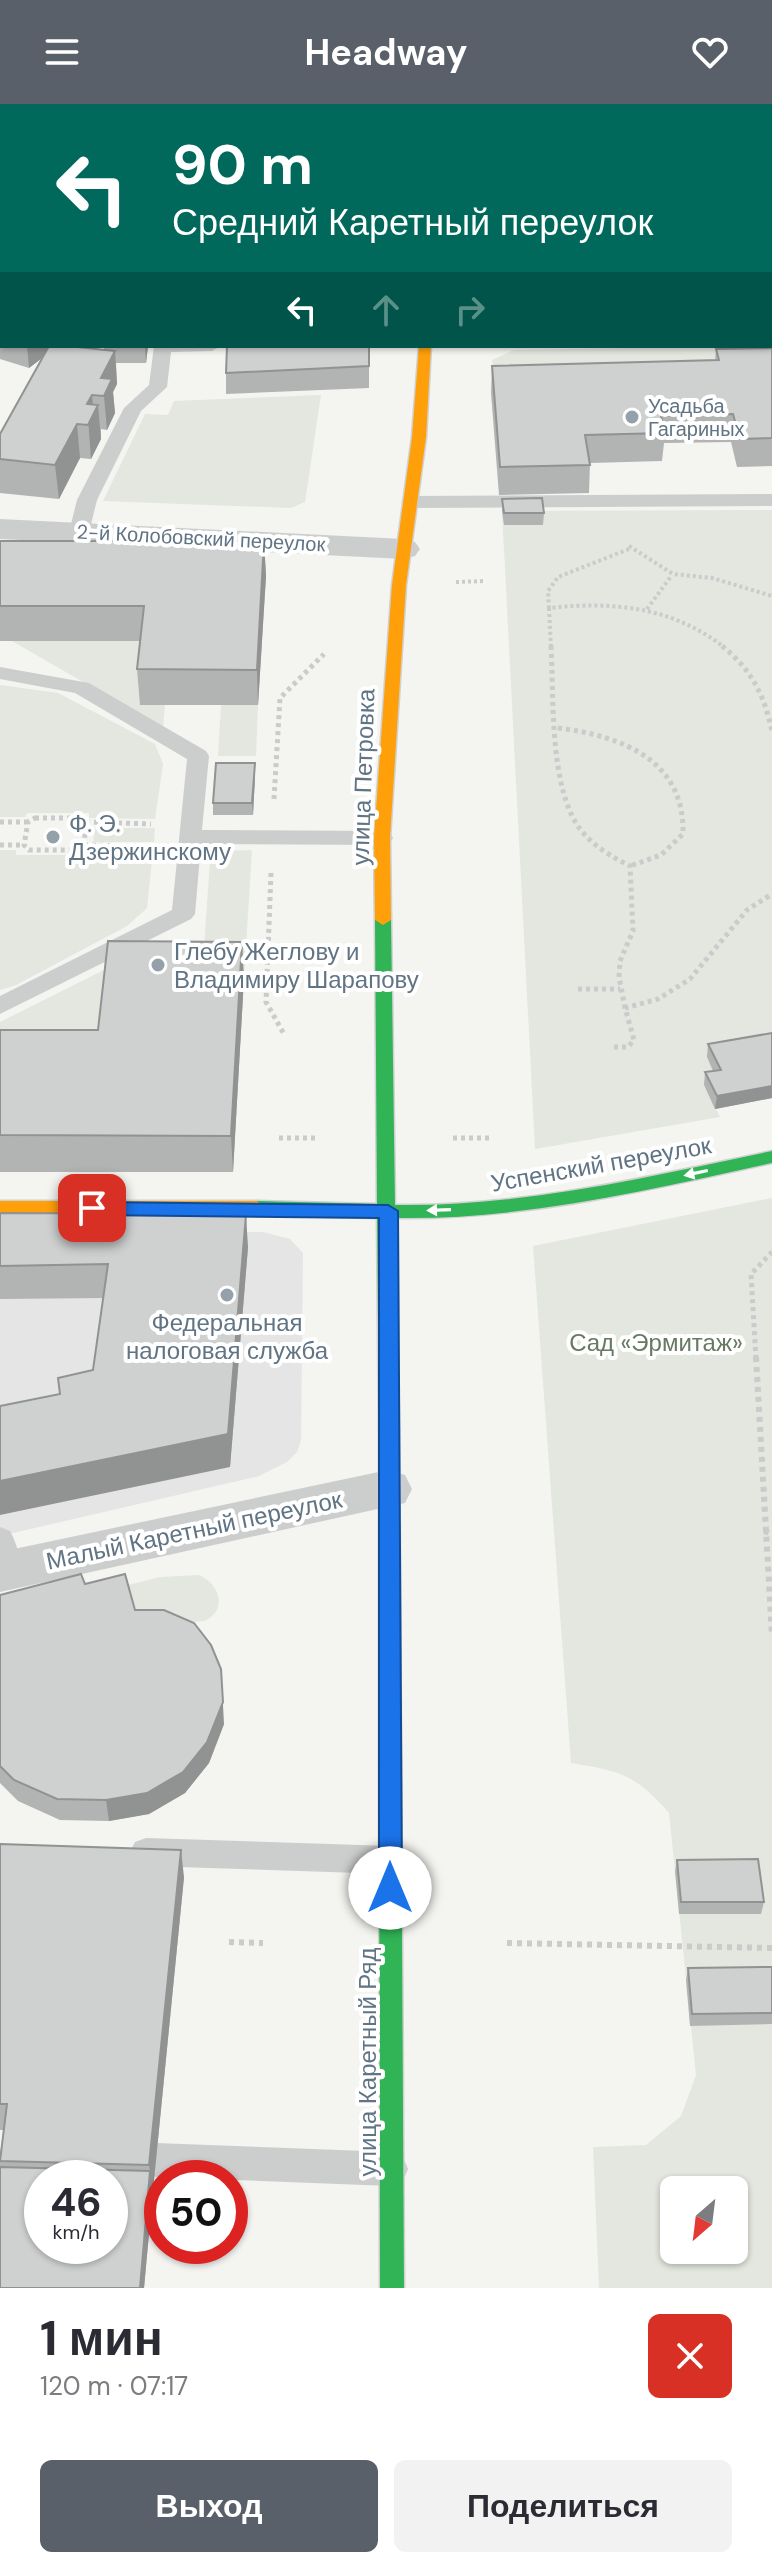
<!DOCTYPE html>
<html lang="ru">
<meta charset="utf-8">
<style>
:root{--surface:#fff;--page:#f2f2f3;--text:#2b2b33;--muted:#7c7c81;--accent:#5a6069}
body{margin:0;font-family:"DM Sans",sans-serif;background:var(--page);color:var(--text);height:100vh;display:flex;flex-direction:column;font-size:30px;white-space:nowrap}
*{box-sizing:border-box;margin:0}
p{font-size:26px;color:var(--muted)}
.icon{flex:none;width:44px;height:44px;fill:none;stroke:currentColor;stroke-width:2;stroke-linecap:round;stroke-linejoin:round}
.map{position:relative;height:2184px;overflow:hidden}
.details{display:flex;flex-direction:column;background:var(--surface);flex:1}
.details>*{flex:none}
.hud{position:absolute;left:0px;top:0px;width:772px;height:244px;box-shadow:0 2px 6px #0004;background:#00695c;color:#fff;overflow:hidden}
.needle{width:52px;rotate:208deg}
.buttons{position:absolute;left:660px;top:2072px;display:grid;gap:16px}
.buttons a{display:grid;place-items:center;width:88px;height:88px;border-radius:12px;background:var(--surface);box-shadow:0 2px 6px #0004;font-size:40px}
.speed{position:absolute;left:24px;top:2056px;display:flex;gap:16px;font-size:40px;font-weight:700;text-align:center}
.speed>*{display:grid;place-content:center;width:104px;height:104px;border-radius:50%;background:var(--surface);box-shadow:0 2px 6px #0004;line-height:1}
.speed small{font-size:20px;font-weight:400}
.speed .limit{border:12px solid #d22;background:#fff;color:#111}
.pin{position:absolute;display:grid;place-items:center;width:68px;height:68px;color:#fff;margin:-34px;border-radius:16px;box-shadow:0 4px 12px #0006}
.me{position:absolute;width:88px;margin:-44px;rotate:0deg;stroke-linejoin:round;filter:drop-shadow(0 0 6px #0008)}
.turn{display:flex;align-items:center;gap:28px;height:168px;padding:0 40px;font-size:36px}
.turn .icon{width:104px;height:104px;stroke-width:2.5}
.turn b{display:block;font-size:56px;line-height:68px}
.lanes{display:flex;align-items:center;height:76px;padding:0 40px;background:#0003;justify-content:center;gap:40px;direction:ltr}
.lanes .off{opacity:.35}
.round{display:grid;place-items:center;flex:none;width:84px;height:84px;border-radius:12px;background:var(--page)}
.summary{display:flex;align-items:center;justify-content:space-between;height:136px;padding:0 40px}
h1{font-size:48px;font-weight:700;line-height:60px}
.primary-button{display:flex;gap:16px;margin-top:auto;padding:16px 40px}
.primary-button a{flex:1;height:92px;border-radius:12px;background:var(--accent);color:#fff;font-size:32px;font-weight:700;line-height:92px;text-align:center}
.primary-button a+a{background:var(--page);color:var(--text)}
header{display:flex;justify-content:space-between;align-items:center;height:104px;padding:0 40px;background:var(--accent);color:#fff;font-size:36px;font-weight:700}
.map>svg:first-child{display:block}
</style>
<header><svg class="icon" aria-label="menu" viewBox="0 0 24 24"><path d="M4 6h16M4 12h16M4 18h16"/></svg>Headway<svg class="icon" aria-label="heart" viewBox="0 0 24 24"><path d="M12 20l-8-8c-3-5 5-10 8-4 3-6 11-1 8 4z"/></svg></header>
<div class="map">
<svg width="772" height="2184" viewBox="0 0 772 2184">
<rect width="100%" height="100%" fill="#f4f4f1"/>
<!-- built -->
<path fill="#e4e5e4" d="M0,1127L263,1128L290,1135L303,1149L301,1336L297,1348L287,1358L259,1372L0,1432Z"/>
<!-- green -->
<g fill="#e3e7df" fill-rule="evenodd">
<path d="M752,242L759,268L496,285L492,256L514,246Z"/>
<path d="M321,291L305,398L291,404L103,397L145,310L168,311L174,297Z"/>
<path d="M772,406V941L719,979L704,981L720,1013L535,1045L502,407Z"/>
<path d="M12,537H147L165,601L163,624Z"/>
<path d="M0,581L58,589L155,640L163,660L155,715L89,714V709H27L25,713H0Z"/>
<path d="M221,601H258L256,652H218Z"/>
<path d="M95,724H155L154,738H93Z"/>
<path d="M0,746H16V751H83L84,746H153L147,804L127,822L16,881L0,886Z"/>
<path d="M252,746L244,874H202L210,756L222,747Z"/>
<path d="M146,845L101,962H0V918Z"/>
<path d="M772,1094V2184H599L593,2043L646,2041L681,2012L696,1971L669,1709C635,1670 620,1667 571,1659L533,1142ZM674,2086H734V2146H674Z"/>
<path d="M199,1471C220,1480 228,1507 204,1517L135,1523L84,1492L160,1473Z"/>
</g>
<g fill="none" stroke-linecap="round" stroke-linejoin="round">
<!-- fast casing -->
<g stroke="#d0d1d1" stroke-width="3">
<g id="fast">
<rect x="440" y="0" width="12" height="2"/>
<rect x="770" y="206" width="2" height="8"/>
<path d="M383,811L391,816L395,1101C523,1103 647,1073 772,1047V1059C648,1086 524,1116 396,1114L399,1326L396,1331H382L379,1326L377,1114L257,1111L248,1104L257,1097L377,1100L375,816Z"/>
<path d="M390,1647L398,1649L401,1656L404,2184H380L379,1656L382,1649Z"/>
</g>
</g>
<!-- slow casing -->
<g stroke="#d0d1d1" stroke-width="3">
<g id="slow">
<path d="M419,242H431L426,333L406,481L390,734L391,816L383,821L375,816L374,734L392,481L412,333Z"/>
<path d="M0,1097H257L266,1104L257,1111H0Z"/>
</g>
</g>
<!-- jam casing -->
<g stroke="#d0d1d1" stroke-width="3">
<path id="jam" d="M389,1318L396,1321L399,1326L401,1656L398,1663L390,1665L382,1663L379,1656V1326L382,1321Z"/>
</g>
<!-- path-far2 -->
<g stroke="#cacbcb" stroke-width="4" stroke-dasharray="3 3" stroke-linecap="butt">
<path d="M363,0L371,2"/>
<path d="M629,442L673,470L712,474L772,492"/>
<path d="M629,445L558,473L548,487L549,504C614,497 673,503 725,544"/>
<path d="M456,478L485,477"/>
<path d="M549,504L551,544"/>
<path d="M647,505L672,471"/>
</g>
<!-- path-far1 -->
<g stroke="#cacbcb" stroke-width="5" stroke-dasharray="4 4" stroke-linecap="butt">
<path d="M551,542C554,594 549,683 580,725C593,742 612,753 630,762L633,827L620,857L619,873L625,904"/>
<path d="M722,542C752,566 764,591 772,627"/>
<path d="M558,624C622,632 685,656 683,730L661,751L630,762"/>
<path d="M274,695L280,594L324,550"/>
<path d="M35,714H80L86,718L84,741L76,746H29L24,741L28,718Z"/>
<path d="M0,718H28"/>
<path d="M86,718L151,720"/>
<path d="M0,741H24"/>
<path d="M84,741L149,742"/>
<path d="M271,769L266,898L284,930"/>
<path d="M578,885H620"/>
<path d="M614,943H628L634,936L625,904L658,895L690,875L747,806L772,790"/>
<path d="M279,1034H316"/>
<path d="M453,1034H491"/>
<path d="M756,1255L751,1170L772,1148"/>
</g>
<!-- path -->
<g stroke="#cacbcb" stroke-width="6" stroke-dasharray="5 5" stroke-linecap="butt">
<path d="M756,1253L772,1531"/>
<path d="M764,1427L772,1430"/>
<path d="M229,1838L263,1839"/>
<path d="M507,1839L772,1844"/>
</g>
<!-- lane -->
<g fill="#cccece" fill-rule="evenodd">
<path d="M633,0H649L650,2H634Z"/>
<path d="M154,242H221L212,247L171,248L167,283L141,307L97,396L89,428L86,432H72L69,428L77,396L124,304L149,281Z"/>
<path d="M772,390V402L411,404L401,398L411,392Z"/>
<path d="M0,563L89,579L206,647L209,652L202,726L382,727L390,729L393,734L390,739L382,741L201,740L195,810L191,815L0,910V892L172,806L187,655L75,589L0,575Z"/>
<path d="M0,1423L10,1427C17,1440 24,1461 17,1474L7,1478L0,1476Z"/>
<path d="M146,1734L390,1742L401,1746L406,1756L401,1766L390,1770L146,1762L135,1758L130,1748L135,1738Z"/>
<path d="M156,2039L391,2048L403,2053L408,2065L403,2077L391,2082L156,2073L144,2068L139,2056L144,2044Z"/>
</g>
<!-- street -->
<g fill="#cccece" fill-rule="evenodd">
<path d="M0,415L403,435L415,438L420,445L415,452L403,455L0,435Z"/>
<path d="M388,1366L405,1371L412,1385L405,1399L0,1488V1448Z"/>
</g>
<!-- fast -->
<use href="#fast" fill="#30b455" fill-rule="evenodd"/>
<!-- slow -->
<use href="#slow" fill="#ff9f0a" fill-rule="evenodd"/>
<!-- jam -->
<use href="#jam" fill="#e5322d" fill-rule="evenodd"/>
</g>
<!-- wall -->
<g fill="#b2b3b3">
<path d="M76,0H102L98,2H82Z"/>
<path d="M501,0H606L577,2H508Z"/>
<path d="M0,119H2V242H68L104,246V242H148L146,259H116L117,280L113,288L115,309L107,326L101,325V335L91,355L80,354L59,395L0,389V330L42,254L29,264L0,255Z"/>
<path d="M369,242V284L226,290V269Z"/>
<path d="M772,244V362L737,363L731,338L664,339L662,357L590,359L589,389L499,391L491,289L492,262L715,256L716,245Z"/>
<path d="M502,395L544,409L543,421H504L502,407Z"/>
<path d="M0,437H264L266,472L258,601H140L137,565L140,537H0Z"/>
<path d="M255,672L253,711H213V699Z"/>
<path d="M244,874L233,1068H0V926H98Z"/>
<path d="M772,929V994L715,1005L704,981L705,968L713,967L707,953L708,940Z"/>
<path d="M0,1109L248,1143L230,1363L60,1290L93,1266L103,1194L0,1195Z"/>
<path d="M85,1480L135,1506L224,1620L209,1659L185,1689L149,1710L109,1717L60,1716L18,1697L0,1679V1491Z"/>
<path d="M0,1740L184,1773L153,2086L144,2184H0V2050L4,2026H0Z"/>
<path d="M677,1756L764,1798L761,1810H679L675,1767Z"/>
<path d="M772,1863V1920L690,1922L686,1876L688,1864Z"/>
</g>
<!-- shaded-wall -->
<g fill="#919292">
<path d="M2,82V110L0,112V84Z"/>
<path d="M27,242H58L29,264Z"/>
<path d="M145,242H148L146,259Z"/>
<path d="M115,247L117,280L113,288L115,309L107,326L104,292L101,274Z"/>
<path d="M92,291L94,311L98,301L101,335L91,355L87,300Z"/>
<path d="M77,320L80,354L59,395L55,361Z"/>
<path d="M264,437L266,472L258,601L257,566Z"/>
<path d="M255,659V672L253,711L252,699Z"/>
<path d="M242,838L244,874L233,1068L231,1032Z"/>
<path d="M772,982V994L715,1005L717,992Z"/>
<path d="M246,1110L248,1143L230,1363L0,1411V1377Z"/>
<path d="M221,1565L224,1620L209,1659L185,1689L149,1710L109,1717L106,1696Z"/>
<path d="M181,1746L184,1773L153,2086L144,2184H140L150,2067L149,2061Z"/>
</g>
<!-- building -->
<g fill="#cfd0d0" stroke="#919292" stroke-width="2" fill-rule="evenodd">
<path d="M0,0H26L32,2H2V36L0,35Z"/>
<path d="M157,0H322L328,2H159L156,1Z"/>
<path d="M2,41V82L0,84V42Z"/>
<rect x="0" y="119" width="2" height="33"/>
<rect x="0" y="152" width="2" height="71"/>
<path d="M49,242H68L115,247L101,274L112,275L104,292L92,291L87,300L98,301L88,321L77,320L55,361L0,355V330Z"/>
<path d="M227,242H369V262L226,269Z"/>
<path d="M772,244V334L740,335L733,310L661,312L665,329L585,331L590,361L500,363L492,262L719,256L716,245Z"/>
<path d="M542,394L544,409H504L502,395Z"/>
<path d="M0,437H264L257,566L137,565L144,502H0Z"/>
<path d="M216,659H255L252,699H213Z"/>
<path d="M108,837L242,838L231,1032L0,1031V926H98Z"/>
<path d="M772,929V982L717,992L705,968L721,966L708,940Z"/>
<path d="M0,1109L246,1110L228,1330L0,1377V1302L60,1290L58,1274L93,1266L108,1160L0,1162Z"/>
<path d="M81,1470L85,1480L125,1470L135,1506H164L194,1519L211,1541L221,1565L223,1598L207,1638L183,1668L147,1689L106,1696L57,1695L14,1676L0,1662V1491Z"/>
<path d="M0,1740L181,1746L149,2061L0,2057L7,2000H0Z"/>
<path d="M758,1755L764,1798H681L677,1756Z"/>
<path d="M772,1863V1909L692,1910L688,1864Z"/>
<path d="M0,2063L150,2067L140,2184H0ZM42,2074H110V2142H42Z"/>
</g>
<!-- one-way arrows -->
<defs><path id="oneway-solid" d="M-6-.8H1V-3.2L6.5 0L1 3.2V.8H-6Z" transform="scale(2)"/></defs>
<g fill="#fff">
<use href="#oneway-solid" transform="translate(696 1069) rotate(168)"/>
<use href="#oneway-solid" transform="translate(439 1106) rotate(178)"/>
</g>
<!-- route -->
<path fill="#1a73e8" stroke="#114b97" stroke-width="2" d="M92,1098L388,1101L398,1107L402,1784L398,1791L390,1794L382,1791L379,1784V1114L92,1111L83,1104Z"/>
<!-- markers -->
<g fill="#94a1aa" stroke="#fff" stroke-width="3">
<circle cx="632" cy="313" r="8"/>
<circle cx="53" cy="733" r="8"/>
<circle cx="158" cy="861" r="8"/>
<circle cx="227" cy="1191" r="8"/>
</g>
<g text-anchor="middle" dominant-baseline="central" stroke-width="8" stroke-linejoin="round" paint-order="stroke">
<!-- far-poi labels -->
<g font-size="20" fill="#617484" stroke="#fff" text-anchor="start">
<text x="648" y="302">Усадьба<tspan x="648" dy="23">Гагариных</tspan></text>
</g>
<!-- far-street labels -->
<g font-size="20" fill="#617484" stroke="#fff">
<text transform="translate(201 434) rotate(3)">2-й Колобовский переулок</text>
</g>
<!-- street labels -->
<g font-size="24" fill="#617484" stroke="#fff">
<text transform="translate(363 673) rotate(-88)">улица Петровка</text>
<text transform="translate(601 1060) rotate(-10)">Успенский переулок</text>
<text transform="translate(194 1426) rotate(-12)">Малый Каретный переулок</text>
<text transform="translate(367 1958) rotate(-90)">улица Каретный Ряд</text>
</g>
<!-- poi labels -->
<g font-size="24" fill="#617484" stroke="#fff" text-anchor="start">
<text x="69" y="719">Ф. Э.<tspan x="69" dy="28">Дзержинскому</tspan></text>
<text x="174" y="847">Глебу Жеглову и<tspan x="174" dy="28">Владимиру Шарапову</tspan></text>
<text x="227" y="1218" text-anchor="middle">Федеральная<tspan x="227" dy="28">налоговая служба</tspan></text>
</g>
<!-- park labels -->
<g font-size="24" fill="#657a60" stroke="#fff">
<text x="656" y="1238">Сад «Эрмитаж»</text>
</g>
</g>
</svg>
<div class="buttons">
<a><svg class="needle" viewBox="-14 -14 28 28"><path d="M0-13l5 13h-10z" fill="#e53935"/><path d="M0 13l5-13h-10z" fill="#7c7c81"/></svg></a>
</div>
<div class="speed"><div>46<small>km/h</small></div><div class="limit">50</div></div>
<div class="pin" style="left:92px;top:1104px;background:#d93025"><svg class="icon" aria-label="arrive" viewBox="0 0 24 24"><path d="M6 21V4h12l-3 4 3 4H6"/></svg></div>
<svg class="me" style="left:390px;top:1784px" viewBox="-20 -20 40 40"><circle r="19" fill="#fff"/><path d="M0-13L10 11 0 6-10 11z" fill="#1a73e8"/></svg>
<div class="hud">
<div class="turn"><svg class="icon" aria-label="left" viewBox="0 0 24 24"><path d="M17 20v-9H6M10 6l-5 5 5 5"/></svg><div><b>90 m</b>Средний Каретный переулок</div></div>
<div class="lanes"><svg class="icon" aria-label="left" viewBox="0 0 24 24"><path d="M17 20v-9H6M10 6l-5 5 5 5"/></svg><svg class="icon off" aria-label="ahead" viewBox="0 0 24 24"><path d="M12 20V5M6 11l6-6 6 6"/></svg><svg class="icon off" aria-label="right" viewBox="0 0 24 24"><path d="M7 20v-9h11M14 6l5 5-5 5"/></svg></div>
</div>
</div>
<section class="details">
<div class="summary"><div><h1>1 мин</h1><p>120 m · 07:17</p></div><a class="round" style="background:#d93025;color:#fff"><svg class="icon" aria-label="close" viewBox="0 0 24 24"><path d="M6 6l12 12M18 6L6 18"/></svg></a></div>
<div class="primary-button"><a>Выход</a><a>Поделиться</a></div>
</section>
